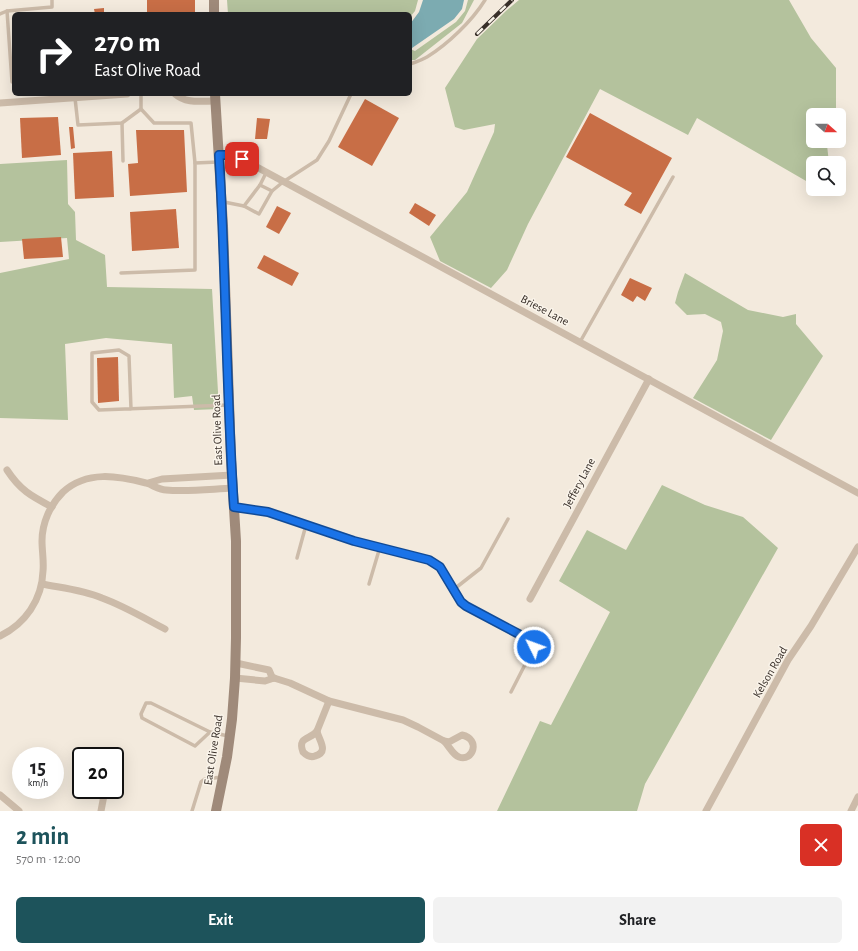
<!DOCTYPE html>
<meta charset="utf-8">
<style>
:root{--surface:#fff;--page:#f2f2f2;--text:#202124;--muted:#757577;--accent:#1d535b}
body{margin:0;font-family:"Alegreya Sans",sans-serif;background:var(--page);color:var(--text);height:100vh;display:flex;flex-direction:column;font-size:15px;white-space:nowrap}
*{box-sizing:border-box;margin:0}
p{font-size:13px;color:var(--muted)}
.icon{flex:none;width:22px;height:22px;fill:none;stroke:currentColor;stroke-width:2;stroke-linecap:round;stroke-linejoin:round}
.map{position:relative;height:811px;overflow:hidden}
.drawer{display:flex;flex-direction:column;background:var(--surface);flex:1}
.drawer>*{flex:none}
.banner{position:absolute;left:12px;top:12px;width:400px;height:84px;border-radius:6px;box-shadow:0 4px 16px #0002;background:#202124;color:#fff;overflow:hidden}
.needle{width:26px;rotate:111deg}
.fabs{position:absolute;left:806px;top:108px;display:grid;gap:8px}
.fabs a{display:grid;place-items:center;width:40px;height:40px;border-radius:6px;background:var(--surface);box-shadow:0 4px 16px #0002;font-size:20px}
.speed{position:absolute;left:12px;top:747px;display:flex;gap:8px;font-size:20px;font-weight:700;text-align:center}
.speed>*{display:grid;place-content:center;width:52px;height:52px;border-radius:50%;background:var(--surface);box-shadow:0 4px 16px #0002;line-height:1}
.speed small{font-size:10px;font-weight:400}
.speed .limit{border:2px solid #111;border-radius:6px;background:#fff;color:#111}
.pin{position:absolute;display:grid;place-items:center;width:34px;height:34px;color:#fff;margin:-17px;border-radius:8px;box-shadow:0 2px 6px #0006}
.me{position:absolute;width:44px;margin:-22px;rotate:312deg;stroke-linejoin:round;filter:drop-shadow(0 0 3px #0008)}
.turn{display:flex;align-items:center;gap:14px;height:84px;padding:0 16px;font-size:18px}
.turn .icon{width:52px;height:52px;stroke-width:2.5}
.turn b{display:block;font-size:28px;line-height:34px}
.round{display:grid;place-items:center;flex:none;width:42px;height:42px;border-radius:6px;background:var(--page)}
.summary{display:flex;align-items:center;justify-content:space-between;height:68px;padding:0 16px}
h1{font-size:24px;font-weight:700;line-height:30px;color:var(--accent)}
.action{display:flex;gap:8px;margin-top:auto;padding:8px 16px}
.action a{flex:1;height:46px;border-radius:6px;background:var(--accent);color:#fff;font-size:16px;font-weight:700;line-height:46px;text-align:center}
.action a+a{background:var(--page);color:var(--text)}
.map>svg:first-child{display:block}
</style>
<div class="map">
<svg width="858" height="811" viewBox="0 0 858 811">
<rect width="100%" height="100%" fill="#f3eadd"/>
<!-- green -->
<g fill="#b4c29d">
<path d="M227,0H418L415,11L410,17V14H228Z"/>
<path d="M468,0H474L462,23L415,60H410V49L415,51L456,22L465,11Z"/>
<path d="M519,0H789L811,38L836,68V115H813V141H829L827,145L829,163H813V185L697,118L688,135L600,89L528,224L507,270L491,288L440,261L430,237L467,192L494,132L495,124L464,130L455,127L445,88L477,39L507,10Z"/>
<path d="M67,160L68,204L75,212L76,240L105,255L107,287L212,289L219,409L194,410L192,396L174,398L172,344L106,338L65,344L68,420L0,418V273L69,259L67,238L0,242V164Z"/>
<path d="M685,273L748,310L783,317L796,314V324L823,356L771,440L693,398L717,360L723,331L721,322L705,314L687,315L675,303L678,292Z"/>
<path d="M662,485L705,505L743,517L778,548L645,784L637,811H497L540,721L551,725L610,612L559,581L587,530L626,550Z"/>
</g>
<!-- water -->
<path fill="#7cabb1" d="M423,0H464L462,9L454,19L412,48L410,41V24L419,12Z"/>
<!-- building -->
<g fill="#c86e46">
<rect x="147" y="0" width="48" height="14"/>
<path d="M104,8V14H95L94,9Z"/>
<path d="M365,99L399,118L372,166L338,147Z"/>
<path d="M590,113L672,158L641,214L624,205L632,193L566,157Z"/>
<path d="M58,117L61,155L22,158L20,118Z"/>
<path d="M257,118L270,119L267,139H255Z"/>
<path d="M69,127H73L75,148L71,149Z"/>
<path d="M136,130H184L187,192L130,196L128,164L138,163Z"/>
<path d="M112,151L114,197L75,199L73,153Z"/>
<path d="M415,203L436,215L429,226L409,213Z"/>
<path d="M277,206L291,213L279,234L266,227Z"/>
<path d="M176,209L179,248L132,251L130,212Z"/>
<path d="M61,237L63,257L24,259L22,239Z"/>
<path d="M264,255L299,273L292,286L257,268Z"/>
<path d="M630,278L652,288L645,301L637,296L633,302L621,295Z"/>
<path d="M118,357L119,401L98,403L97,358Z"/>
</g>
<g fill="none" stroke-linecap="round" stroke-linejoin="round">
<!-- lane -->
<g stroke="#ccbba9" stroke-width="3.5">
<path d="M7,11L12,82H14"/>
<path d="M0,14L7,11L52,7V0"/>
<path d="M410,64C416,62 422,60 427,57C448,44 472,21 485,0"/>
<path d="M141,94V109L154,123H191L195,163"/>
<path d="M75,98L78,125L122,123L141,109"/>
<path d="M122,123L123,161"/>
<path d="M260,185L272,191"/>
<path d="M224,202L244,206L260,185L266,173"/>
<path d="M244,206L259,214L272,191L283,182L317,160L329,141L351,94"/>
<path d="M121,273L195,270V163L218,162"/>
<path d="M580,342L673,177"/>
<path d="M131,409L129,356L119,350L92,353V402L99,410L228,405"/>
<path d="M235,508L268,512L354,541L429,560C445,568 452,587 461,602L466,606L534,643V647L511,692"/>
<path d="M297,558L306,525"/>
<path d="M369,584L380,547"/>
<path d="M453,590L481,568L508,519"/>
<path d="M210,732L195,746L142,718L141,714L146,703H151L210,732L228,736"/>
<path d="M192,811L201,782L205,779L222,777"/>
</g>
<!-- street -->
<g stroke="#ccbba9" stroke-width="7">
<path d="M175,94C186,104 201,101 215,101"/>
<path d="M0,103L127,94"/>
<path d="M219,155H228L242,159L858,493"/>
<path d="M7,470C20,490 31,496 52,507"/>
<path d="M148,483L162,479L232,475"/>
<path d="M42,584C62,588 83,590 102,598C124,606 144,618 165,629"/>
<path d="M530,599L649,379"/>
<path d="M0,636C25,624 42,600 43,571C44,561 42,551 42,541C42,523 50,505 63,492C87,470 118,476 146,483C153,485 159,490 166,490C188,492 211,489 233,488"/>
<path d="M236,663L269,670L272,677L274,678"/>
<path d="M235,678L265,681L274,678L290,683L329,701L403,720L418,727L444,741"/>
<path d="M317,731C318,739 330,752 315,756C310,758 306,755 303,752C297,736 311,740 317,731Z"/>
<path d="M317,731L329,701"/>
<path d="M462,735C481,739 473,762 459,757C453,755 449,746 444,741L449,742Z"/>
<path d="M0,795L19,811"/>
<path d="M101,811L105,790"/>
<path d="M706,811L788,660L811,626L858,547"/>
<path d="M851,811L858,797"/>
</g>
<!-- secondary -->
<g stroke="#9f8a7a" stroke-width="10">
<path d="M214,0V14"/>
<path d="M215,94L223,226L231,460L236,541V638L235,678L232,719L227,757L216,811"/>
</g>
<!-- rail casing -->
<g stroke="#382f29" stroke-width="4">
<path id="rail" d="M477,34L512,0"/>
</g>
<!-- rail -->
<use href="#rail" stroke="#faf4ea" stroke-width="2.5" stroke-dasharray="8" stroke-linecap="butt"/>
</g>
<g fill="none" stroke-linecap="round" stroke-linejoin="round">
<!-- route casing -->
<g stroke="#114b97" stroke-width="10">
<path id="route" d="M242,159L228,155H219C226,272 226,390 234,507L268,512L354,541L429,560L440,567L461,602L466,606L530,640L534,643V647"/>
</g>
<!-- route -->
<use href="#route" stroke="#1a73e8" stroke-width="7"/>
</g>
<g text-anchor="middle" dominant-baseline="central" stroke-width="3" stroke-linejoin="round" paint-order="stroke">
<!-- street labels -->
<g font-size="12" fill="#382f29" stroke="#faf4ea">
<text transform="translate(545 310) rotate(28)">Briese Lane</text>
<text transform="translate(217 430) rotate(-92)">East Olive Road</text>
<text transform="translate(579 483) rotate(-62)">Jeffery Lane</text>
<text transform="translate(770 672) rotate(-60)">Kelson Road</text>
<text transform="translate(213 750) rotate(-81)">East Olive Road</text>
</g>
</g>
</svg>
<div class="fabs">
<a><svg class="needle" viewBox="-14 -14 28 28"><path d="M0-13l5 13h-10z" fill="#e53935"/><path d="M0 13l5-13h-10z" fill="#757577"/></svg></a>
<a><svg class="icon" aria-label="search" viewBox="0 0 24 24"><circle cx="10" cy="10" r="6"/><path d="M15 15l6 6"/></svg></a>
</div>
<div class="speed"><div>15<small>km/h</small></div><div class="limit">20</div></div>
<div class="pin" style="left:242px;top:159px;background:#d93025"><svg class="icon" aria-label="arrive" viewBox="0 0 24 24"><path d="M6 21V4h12l-3 4 3 4H6"/></svg></div>
<svg class="me" style="left:534px;top:647px" viewBox="-20 -20 40 40"><circle r="17" fill="#1a73e8" stroke="#fff" stroke-width="3"/><path d="M0-11L8 9 0 5-8 9z" fill="#fff"/></svg>
<div class="banner">
<div class="turn"><svg class="icon" aria-label="right" viewBox="0 0 24 24"><path d="M7 20v-9h11M14 6l5 5-5 5"/></svg><div><b>270 m</b>East Olive Road</div></div>
</div>
</div>
<section class="drawer">
<div class="summary"><div><h1>2 min</h1><p>570 m · 12:00</p></div><a class="round" style="background:#d93025;color:#fff"><svg class="icon" aria-label="close" viewBox="0 0 24 24"><path d="M6 6l12 12M18 6L6 18"/></svg></a></div>
<div class="action"><a>Exit</a><a>Share</a></div>
</section>
